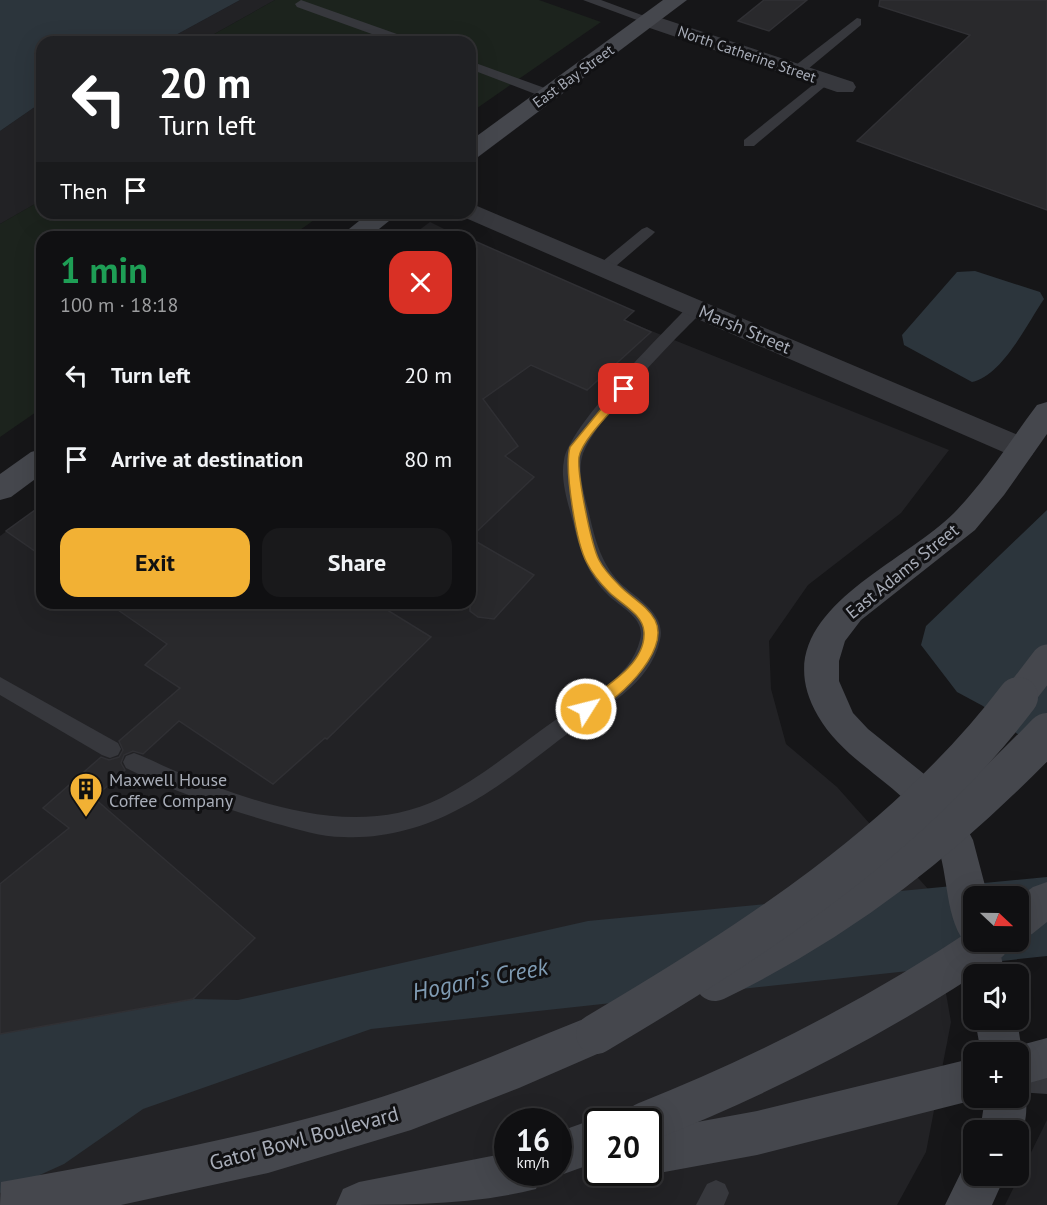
<!DOCTYPE html>
<meta charset="utf-8">
<style>
:root{--surface:#101012;--page:#19191b;--text:#f1f3f6;--muted:#9c9d9f;--line:#303032;--accent:#f2b134}
body{margin:0;font-family:"PT Sans",sans-serif;background:var(--page);color:var(--text);height:100vh;display:flex;flex-direction:column;font-size:22px;white-space:nowrap}
*{box-sizing:border-box;margin:0}
p{font-size:20px;color:var(--muted)}
.icon{flex:none;width:33px;height:33px;fill:none;stroke:currentColor;stroke-width:2;stroke-linecap:round;stroke-linejoin:round}
.map{position:relative;flex:1;overflow:hidden}
.sheet{position:absolute;left:36px;top:231px;width:440px;height:378px;display:flex;flex-direction:column;background:var(--surface);border-radius:18px;box-shadow:0 6px 24px #0002,0 0 0 2px var(--line)}
.sheet>*{flex:none}
.hud{position:absolute;left:36px;top:36px;width:440px;height:183px;border-radius:18px;box-shadow:0 6px 24px #0002,0 0 0 2px var(--line);background:#202124;color:#fff;overflow:hidden}
.needle{width:39px;rotate:112deg}
.fabs{position:absolute;left:963px;top:886px;display:grid;gap:12px}
.fabs a{display:grid;place-items:center;width:66px;height:66px;border-radius:12px;background:var(--surface);box-shadow:0 6px 24px #0002,0 0 0 2px var(--line);font-size:30px}
.speed{position:absolute;left:494px;top:1108px;display:flex;gap:12px;font-size:30px;font-weight:700;text-align:center}
.speed>*{display:grid;place-content:center;width:78px;height:78px;border-radius:50%;background:var(--surface);box-shadow:0 6px 24px #0002,0 0 0 2px var(--line);line-height:1}
.speed small{font-size:15px;font-weight:400}
.speed .limit{border:3px solid #111;border-radius:9px;background:#fff;color:#111}
.pin{position:absolute;display:grid;place-items:center;width:51px;height:51px;color:#fff;margin:-26px;border-radius:12px;box-shadow:0 3px 9px #0006}
.me{position:absolute;width:66px;margin:-33px;rotate:54deg;stroke-linejoin:round;filter:drop-shadow(0 0 4px #0008)}
.turn{display:flex;align-items:center;gap:21px;height:126px;padding:0 24px;font-size:27px}
.turn .icon{width:78px;height:78px;stroke-width:2.5}
.turn b{display:block;font-size:42px;line-height:51px}
.then{display:flex;align-items:center;height:57px;padding:0 24px;background:#0003;gap:12px;font-size:22px}
.round{display:grid;place-items:center;flex:none;width:63px;height:63px;border-radius:18px;background:var(--page)}
.head{display:flex;align-items:center;justify-content:space-between;height:102px;padding:0 24px}
h1{font-size:36px;font-weight:700;line-height:45px;color:#1e9e55}
.cta{display:flex;gap:12px;margin-top:auto;padding:12px 24px}
.cta a{flex:1;height:69px;border-radius:18px;background:var(--accent);color:#111;font-size:24px;font-weight:700;line-height:69px;text-align:center}
.cta a+a{background:var(--page);color:var(--text)}
ul{padding:0;list-style:none}
li{display:flex;align-items:center;gap:18px;height:84px;padding:0 24px}
li div{flex:1}
li b{display:block;font-size:22px}
li em{font-style:normal}
.map>svg:first-child{display:block}
</style>
<div class="map">
<svg width="1047" height="1205" viewBox="0 0 1047 1205">
<rect width="100%" height="100%" fill="#161618"/>
<!-- built -->
<g fill="#222225" fill-rule="evenodd">
<path d="M240,0H275L200,42H163Z"/>
<path d="M42,102V186L39,188L42,192V200L0,224V131Z"/>
<path d="M430,222L460,237H410Z"/>
<path d="M470,242L624,320L949,450L901,513L808,585L769,641L771,689L786,744L837,787L928,889L951,1022L926,1152L897,1205H0V536L42,505V603H470ZM507,1122H558V1173H507ZM597,1122H648V1173H597Z"/>
<path d="M1047,1120V1205H1005Z"/>
</g>
<!-- green -->
<g fill="#1c231d">
<path d="M275,0H539L601,22L470,113V42H200Z"/>
<path d="M42,200V213H324L290,237H42V408L0,437V224Z"/>
</g>
<!-- water -->
<g fill="#2c353c" fill-rule="evenodd">
<path d="M0,0H240L163,42H42V102L0,131Z"/>
<path d="M975,271L1040,292L1044,299C1027,324 1002,376 972,382L904,345L902,335L957,272Z"/>
<path d="M1047,510V758L983,706L957,692L921,645L926,626Z"/>
<path d="M1047,877V956L371,1029L143,1109L64,1164L0,1193V1034L193,999L238,1000L588,921ZM974,897H1018V942H974Z"/>
</g>
<!-- building -->
<g fill="#29292c" stroke="#303034" stroke-width="1.5">
<path d="M764,0H807L769,31L738,21Z"/>
<path d="M880,0H1047V210L857,141L970,35L879,6Z"/>
<path d="M470,239L634,311L624,320L651,332L587,390L531,365L483,399L518,446L505,456L534,477L470,538L534,575L494,619L478,617L470,611Z"/>
<path d="M42,505V556L6,531Z"/>
<path d="M108,603H376L431,637L327,739L325,738L273,784L179,721L143,754L133,751L124,755L121,763L125,770L94,798L255,938L193,999L0,1034V884L69,828L43,808L101,757L109,760L119,757L123,750L119,741L180,688L145,665L167,644Z"/>
</g>
<g fill="none" stroke-linecap="round" stroke-linejoin="round">
<!-- lane -->
<g fill="#37383d" fill-rule="evenodd">
<path d="M301,0L411,39L412,42H394L297,7L295,4Z"/>
<path d="M583,0H601L655,20L653,23H645Z"/>
<path d="M857,18L861,19V25L802,74H792V68Z"/>
<path d="M470,61L553,91L555,94L553,97H543L470,69Z"/>
<path d="M824,76L831,80L829,83L754,146H744V140Z"/>
<path d="M647,227L655,232L652,235L609,272H597L595,269L597,266L642,229Z"/>
<path d="M696,303L704,308L702,312C673,341 593,421 582,457C577,476 587,502 591,522C597,547 605,571 626,588C641,601 666,616 660,640C650,685 604,707 570,732C533,759 498,790 457,810C423,828 382,839 344,837C320,837 297,829 274,823C224,808 174,792 126,768L123,762L126,756L134,753C151,759 166,768 183,774C264,806 358,839 441,798C482,777 517,747 554,721C583,700 631,679 640,640C646,618 621,608 608,595C588,576 579,549 573,522C568,503 560,480 564,460C570,426 652,344 679,316L690,304Z"/>
<path d="M0,677L118,743L121,749L118,755L110,758L102,755L0,695Z"/>
<path d="M1018,1068L1047,1070V1094L1018,1092Z"/>
<path d="M716,1180L725,1184L729,1193L724,1205H696L707,1184Z"/>
</g>
<!-- street -->
<g fill="#37383d" fill-rule="evenodd">
<path d="M649,14L853,82L856,87L853,92H837L641,25L638,20L641,15Z"/>
<path d="M470,203L1032,441L1036,448L1032,455L1021,458L1010,455L461,216L459,213H470Z"/>
</g>
<!-- secondary -->
<g fill="#45474d" fill-rule="evenodd">
<path d="M663,0H687L478,157L470,159V141Z"/>
<path d="M369,213H399L369,237H339Z"/>
<path d="M1047,402V434L1004,495L975,530L861,620L845,641L839,661V681L853,713L868,729L939,786L954,804L973,840L988,897H974V942H998L1005,975H974V989C964,981 955,949 961,937C942,904 950,861 929,828C900,783 845,763 818,716C760,616 899,568 954,513C985,481 1010,441 1037,405Z"/>
<path d="M42,449V474L11,497L0,500V474L31,452Z"/>
<path d="M1047,882V922L1032,934L1018,939V898L1033,887Z"/>
<path d="M596,1014L611,1020L617,1034L611,1048L519,1088L411,1130L268,1173L121,1205H0L1,1182C122,1160 243,1139 362,1103C442,1079 518,1045 596,1014Z"/>
<path d="M975,1020H1017L1021,1045L1047,1038V1078L1022,1085C1030,1104 1026,1125 1018,1144V1131H980L985,1098H1018V1053H981Z"/>
<path d="M974,1058V1098H978L974,1100L757,1155L648,1175L643,1173H648V1131L757,1111Z"/>
<path d="M597,1118L606,1122H597V1162L558,1176L551,1173H558V1132Z"/>
<path d="M507,1153V1173H542L536,1189C474,1205 402,1205 336,1205L343,1189L359,1182Z"/>
<path d="M974,1158V1176H1005L992,1205H945L967,1160Z"/>
</g>
<!-- secondary-bridge-far1 -->
<path stroke="#45474d" stroke-width="31" d="M1017,699L1047,660"/>
<!-- secondary-bridge -->
<g stroke="#45474d" stroke-width="40">
<path d="M715,981C845,918 947,837 1047,733"/>
<path d="M596,1034C751,942 908,842 1018,697"/>
<path d="M645,1122C767,1074 880,1015 989,942"/>
</g>
</g>
<!-- route -->
<path fill="#f2b134" stroke="#9d7322" stroke-width="1.5" d="M624,385L628,386V392C616,407 582,439 579,457C577,475 591,544 599,560C603,568 612,578 619,585C630,597 647,605 655,620C672,652 613,706 586,715L578,709L581,705C603,688 646,665 644,632C643,614 621,604 609,592C601,584 592,573 587,563C576,543 564,469 570,447L620,386Z"/>
<!-- icons -->
<defs>
<g id="building-pin" transform="scale(1.725)"><path d="M0 17L-7.5 6A9.5 9.5 0 1 1 7.5 6Z" fill="#f2b134" stroke="#111113"/><path d="M-4-6H4V6H1V3H-1V6H-4ZM-2.5-4.3h1.7v1.8h-1.7ZM.8-4.3h1.7v1.8H.8ZM-2.5-1h1.7V.8h-1.7ZM.8-1h1.7V.8H.8Z" fill="#111"/></g>
</defs>
<g fill-rule="evenodd">
<use href="#building-pin" x="86" y="789"/>
</g>
<g text-anchor="middle" dominant-baseline="central" stroke-width="6" stroke-linejoin="round" paint-order="stroke">
<!-- far-street labels -->
<g font-size="15" fill="#a8adb8" stroke="#111113">
<text transform="translate(747 54) rotate(19)">North Catherine Street</text>
<text transform="translate(573 76) rotate(-36)">East Bay Street</text>
</g>
<!-- street labels -->
<g font-size="18" fill="#a8adb8" stroke="#111113">
<text transform="translate(745 329) rotate(23)">Marsh Street</text>
<text transform="translate(902 571) rotate(-39)">East Adams Street</text>
</g>
<!-- poi labels -->
<g font-size="18" fill="#a8adb8" stroke="#111113" text-anchor="start">
<text x="109" y="779">Maxwell House<tspan x="109" dy="21">Coffee Company</tspan></text>
</g>
<!-- near-street labels -->
<g font-size="21" fill="#a8adb8" stroke="#111113">
<text transform="translate(304 1138) rotate(-15)">Gator Bowl Boulevard</text>
</g>
<!-- near-water labels -->
<g font-size="24" font-style="italic" fill="#7f9bb3" stroke="#111113">
<text transform="translate(480 979) rotate(-11)">Hogan's Creek</text>
</g>
</g>
</svg>
<div class="fabs">
<a><svg class="needle" viewBox="-14 -14 28 28"><path d="M0-13l5 13h-10z" fill="#e53935"/><path d="M0 13l5-13h-10z" fill="#9c9d9f"/></svg></a>
<a><svg class="icon" aria-label="sound" viewBox="0 0 24 24"><path d="M4 9h4l5-4v14l-5-4H4zM17 9q2 3 0 6"/></svg></a>
<a>+</a>
<a>−</a>
</div>
<div class="speed"><div>16<small>km/h</small></div><div class="limit">20</div></div>
<div class="pin" style="left:624px;top:389px;background:#d93025"><svg class="icon" aria-label="arrive" viewBox="0 0 24 24"><path d="M6 21V4h12l-3 4 3 4H6"/></svg></div>
<svg class="me" style="left:586px;top:709px" viewBox="-20 -20 40 40"><circle r="17" fill="#f2b134" stroke="#fff" stroke-width="3"/><path d="M0-11L8 9 0 5-8 9z" fill="#fff"/></svg>
<div class="hud">
<div class="turn"><svg class="icon" aria-label="left" viewBox="0 0 24 24"><path d="M17 20v-9H6M10 6l-5 5 5 5"/></svg><div><b>20 m</b>Turn left</div></div>
<div class="then">Then<svg class="icon" aria-label="arrive" viewBox="0 0 24 24"><path d="M6 21V4h12l-3 4 3 4H6"/></svg></div>
</div>
<section class="sheet">
<div class="head"><div><h1>1 min</h1><p>100 m · 18:18</p></div><a class="round" style="background:#d93025;color:#fff"><svg class="icon" aria-label="close" viewBox="0 0 24 24"><path d="M6 6l12 12M18 6L6 18"/></svg></a></div>
<ul>
<li><svg class="icon" aria-label="left" viewBox="0 0 24 24"><path d="M17 20v-9H6M10 6l-5 5 5 5"/></svg><div><b>Turn left</b></div><em>20 m</em></li>
<li><svg class="icon" aria-label="arrive" viewBox="0 0 24 24"><path d="M6 21V4h12l-3 4 3 4H6"/></svg><div><b>Arrive at destination</b></div><em>80 m</em></li>
</ul>
<div class="cta"><a>Exit</a><a>Share</a></div>
</section>
</div>
